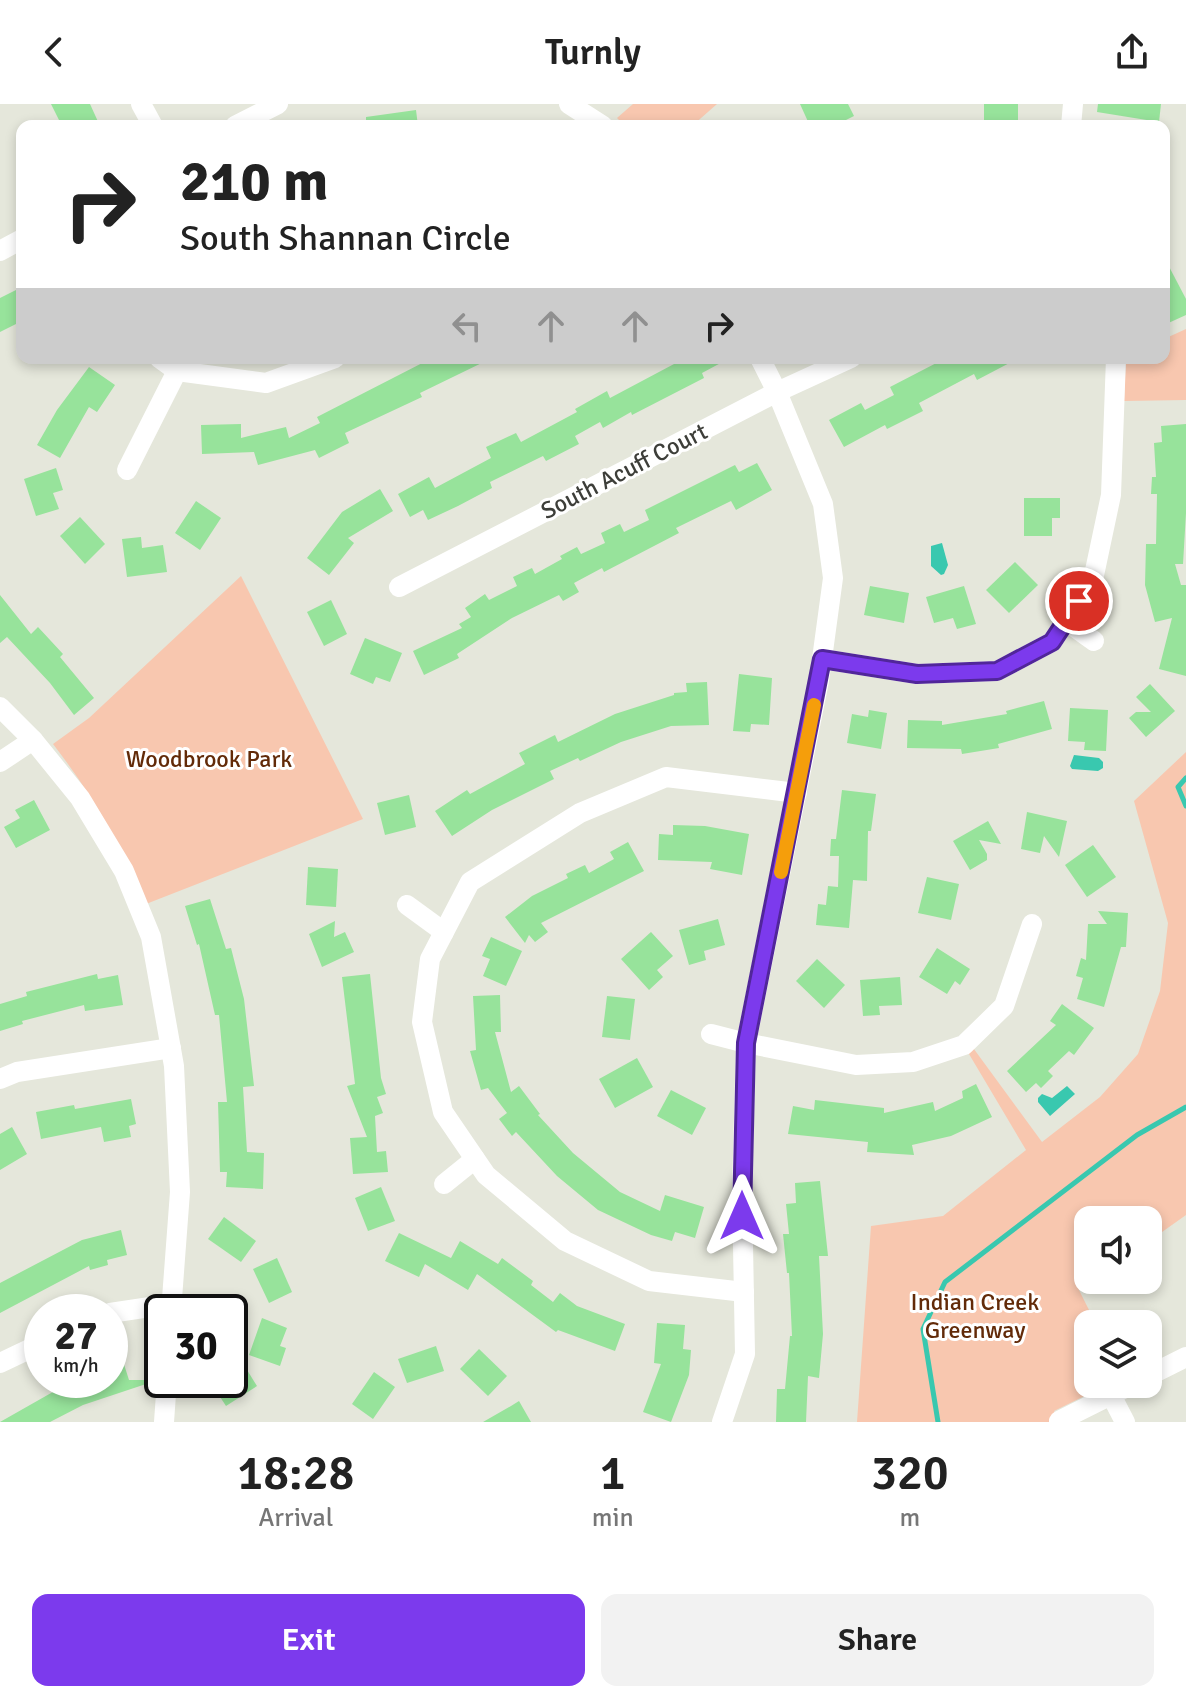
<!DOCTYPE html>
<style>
:root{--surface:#fff;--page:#f2f2f2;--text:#222;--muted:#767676;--accent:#7c3aed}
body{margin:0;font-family:Signika,sans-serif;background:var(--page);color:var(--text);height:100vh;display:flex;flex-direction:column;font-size:30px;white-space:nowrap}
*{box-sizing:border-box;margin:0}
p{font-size:26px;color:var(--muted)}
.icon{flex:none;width:44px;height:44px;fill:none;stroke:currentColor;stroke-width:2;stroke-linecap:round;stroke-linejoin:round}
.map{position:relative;height:1318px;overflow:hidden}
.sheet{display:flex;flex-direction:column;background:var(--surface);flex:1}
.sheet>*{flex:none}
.guide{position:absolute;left:16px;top:16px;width:1154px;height:244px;border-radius:16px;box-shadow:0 4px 12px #0003;background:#fff;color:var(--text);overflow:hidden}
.tools{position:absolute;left:1074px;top:1102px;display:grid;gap:16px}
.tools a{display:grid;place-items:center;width:88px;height:88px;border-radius:16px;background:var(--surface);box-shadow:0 4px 12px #0003;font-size:40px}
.speed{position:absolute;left:24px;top:1190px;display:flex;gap:16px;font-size:40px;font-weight:700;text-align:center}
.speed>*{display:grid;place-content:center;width:104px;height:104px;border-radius:50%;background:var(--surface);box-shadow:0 4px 12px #0003;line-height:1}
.speed small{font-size:20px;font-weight:400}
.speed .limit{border:4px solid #111;border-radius:12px;background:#fff;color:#111}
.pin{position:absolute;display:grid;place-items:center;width:68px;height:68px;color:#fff;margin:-34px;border:4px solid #fff;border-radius:50%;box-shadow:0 2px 8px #0007}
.me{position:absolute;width:88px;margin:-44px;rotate:0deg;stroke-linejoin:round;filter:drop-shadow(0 0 6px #0008)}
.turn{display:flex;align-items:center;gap:28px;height:168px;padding:0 32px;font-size:36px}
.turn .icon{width:104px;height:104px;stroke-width:2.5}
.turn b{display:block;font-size:56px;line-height:68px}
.lanes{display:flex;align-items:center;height:76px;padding:0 32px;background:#0003;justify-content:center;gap:40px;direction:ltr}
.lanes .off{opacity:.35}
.eta{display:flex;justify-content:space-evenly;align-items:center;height:136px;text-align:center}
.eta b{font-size:48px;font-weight:600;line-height:56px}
.button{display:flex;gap:16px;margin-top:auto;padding:16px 32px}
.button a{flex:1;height:92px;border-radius:16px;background:var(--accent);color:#fff;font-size:32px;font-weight:600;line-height:92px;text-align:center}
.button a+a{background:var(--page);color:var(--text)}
header{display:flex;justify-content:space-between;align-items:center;height:104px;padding:0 32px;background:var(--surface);font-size:36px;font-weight:600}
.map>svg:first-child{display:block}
</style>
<header><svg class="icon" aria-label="back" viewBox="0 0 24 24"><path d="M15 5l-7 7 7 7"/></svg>Turnly<svg class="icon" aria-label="share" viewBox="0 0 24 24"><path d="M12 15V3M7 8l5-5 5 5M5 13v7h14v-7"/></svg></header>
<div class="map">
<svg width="1186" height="1318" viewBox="0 0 1186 1318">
<rect width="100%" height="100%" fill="#e5e7db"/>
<!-- green -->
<g fill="#f8c7af">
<path d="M633,0H717L692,22H625L617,14Z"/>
<path d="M1186,225V296L1124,297L1126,254H1164V235Z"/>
<path d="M241,472L363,715L146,800C122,742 91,689 53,640L89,614Z"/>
<path d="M1186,648V1111L1148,1138V1116H1088V1176H1093L1079,1186L1096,1220H1088V1280H1109L1054,1307L1060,1318H857L871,1122L943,1112L1026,1046L966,945L971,941L1042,1038L1100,993L1138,950L1160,887L1168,819L1134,697Z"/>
</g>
<!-- water -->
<g fill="#39c8af">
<path d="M942,439L948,461L944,470L941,471L931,462V442Z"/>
<path d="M1074,651L1099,654L1103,658V664L1098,667L1072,665L1070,662Z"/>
<path d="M1067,982L1075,990L1050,1012L1038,998V994L1042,990L1052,994Z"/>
</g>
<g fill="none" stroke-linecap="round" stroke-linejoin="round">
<!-- stream -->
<g stroke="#39c8af" stroke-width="5">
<path d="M1186,674L1178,683L1186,702"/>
<path d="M938,1318L923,1225L945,1178L1137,1031L1186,1003"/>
</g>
</g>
<!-- building -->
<g fill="#97e39b">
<path d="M51,0H90L100,22H62Z"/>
<path d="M800,0H848L854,12L834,22H810Z"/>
<path d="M984,0H1018V19L984,20Z"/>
<path d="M1098,0H1161L1159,18L1097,8Z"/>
<path d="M416,6L418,22H366V13Z"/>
<path d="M1164,153L1186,195V211L1164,221Z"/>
<path d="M22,183V217L0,228V194Z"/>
<path d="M432,254H492L420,289L422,293L345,329L349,339L319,354L315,346L258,361L254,348L202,350L201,321L241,320V334L286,323L289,334L320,319L317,313Z"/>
<path d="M671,254H730L702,269L704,274L632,311L631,308L603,324L600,318L575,332L579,340L546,357L543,352L490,378L492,384L458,402L428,416L423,406L410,413L398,390L429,373L435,384L491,354L486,343L516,329L521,338L577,308L575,305L607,287L610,294L674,260Z"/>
<path d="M946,254H1019L977,276L974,270L919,299L923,307L887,325L885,321L844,343L829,316L861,299L865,306L894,291L890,283Z"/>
<path d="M89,263L115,281L97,308L89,303L60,354L37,341L57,306Z"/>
<path d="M1186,320V409L1183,460H1175L1181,481H1186V572L1159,565L1172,514L1155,518L1145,481L1146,440H1156L1157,390H1151L1152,373H1156L1154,339L1162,338L1161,322Z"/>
<path d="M757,359L772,386L736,406L731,397L676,424L679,429L604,468L602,464L574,479L579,488L563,497L559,491L512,514L457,550L459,554L424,571L413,547L462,524L459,520L471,513L465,504L485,490L489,496L517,482L513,473L532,464L535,470L562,455L560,452L577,443L581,450L605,439L601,429L620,420L624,428L649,416L645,406L735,361L739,368Z"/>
<path d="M56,364L63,386L53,389L59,405L36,412L24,375Z"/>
<path d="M380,385L393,407L348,434L354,439L329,471L307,454L342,408Z"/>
<path d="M1024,394H1060V414H1052V432H1024Z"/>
<path d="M196,397L221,414L200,446L175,429Z"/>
<path d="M80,413L105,440L85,460L60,432Z"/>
<path d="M141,433L142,444L163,441L167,468L127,473L122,435Z"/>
<path d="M1015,458L1038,481L1009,509L986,486Z"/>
<path d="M870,482L909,489L904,519L864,511Z"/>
<path d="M964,482L976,520L957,525L953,514L934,519L926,493Z"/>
<path d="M0,491L31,530L38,523L63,550L60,553L94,594L74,611L50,579L7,533L0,539Z"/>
<path d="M331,496L347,530L324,542L307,508Z"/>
<path d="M365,534L402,549L390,578L376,573L373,580L350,570Z"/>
<path d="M739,570L772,574L769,621L751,620L750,628L733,627Z"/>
<path d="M707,578L709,621L671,622L621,638L580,657L578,654L550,667L554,675L492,706L452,732L435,707L467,686L470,690L525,660L519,649L555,631L558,638L615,610L674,591V589L687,588L686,579Z"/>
<path d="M1150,580L1175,607L1146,633L1129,614L1136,608H1151L1136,593Z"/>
<path d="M1044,597L1052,625L998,640L999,644L962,650L961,645L907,644L908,616L942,617V621L1007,610L1006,607Z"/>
<path d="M1070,604L1108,606L1106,647L1084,646L1085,638L1068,637Z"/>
<path d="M869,606L887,609L881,645L847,639L852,610L868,613Z"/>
<path d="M842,686L876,690L871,727H868L867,777L853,776L849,824L816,821L818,800L826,801L828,782L838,783L839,752H830L831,735H836Z"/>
<path d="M409,691L416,723L385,731L377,699Z"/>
<path d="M34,696L50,726L16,744L4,723L20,714L15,706Z"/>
<path d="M1027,708L1067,717L1059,753L1044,732L1040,749L1021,745Z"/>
<path d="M988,717L1001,740L979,736L987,750V756L970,766L953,737Z"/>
<path d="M673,721L705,722L749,730L742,771L710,765L712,758L658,756L659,730L673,731Z"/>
<path d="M628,738L644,767L541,819L548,828L535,838L529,831L525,839L505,813L532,792L568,774L566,770L585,761L589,769L614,755L610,748Z"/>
<path d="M1093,741L1116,773L1087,793L1065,761Z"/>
<path d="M308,763L338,765L336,803L306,801Z"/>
<path d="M927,773L959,780L951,816L918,809Z"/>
<path d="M210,795L226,845L231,844L244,895L254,982L243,983L247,1048L264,1049L263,1085L226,1083L227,1068H220L218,998H227L219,911H215L199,840L197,841L185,802Z"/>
<path d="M1098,807L1128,809L1126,843H1121L1104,903L1077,895L1083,874L1076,872L1081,854L1086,856L1088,820H1107Z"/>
<path d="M718,815L725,841L704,847L706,856L689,861L679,826Z"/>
<path d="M335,817L334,833L345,828L354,848L322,863L309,830Z"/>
<path d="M651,828L673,852L657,866L663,873L649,886L621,855Z"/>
<path d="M491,833L522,847L506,882L483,872L490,855L482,852Z"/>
<path d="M937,844L970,865L960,881L955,877L947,890L919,873Z"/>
<path d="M817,855L845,881L824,904L796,877Z"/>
<path d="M97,870L98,875L118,871L123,901L85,907L84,901L22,917L23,920L0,927V900L27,892L26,888Z"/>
<path d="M370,870L381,974L386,990L377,993L383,1009L375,1012L377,1048L386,1047L388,1068L353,1070L350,1034L367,1033L347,982L355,980L342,873Z"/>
<path d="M900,873L902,901L879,902L880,911L863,912L860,876Z"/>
<path d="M500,891L501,928H495L511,988L519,982L540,1010L538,1011L573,1049L620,1088L660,1107L665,1091L704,1103L695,1134L675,1128L672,1137L651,1131L598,1106L557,1072L516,1028L512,1032L499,1015L507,1009L488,984L481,986L470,947L476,946L473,892Z"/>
<path d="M607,892L635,895L630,936L602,933Z"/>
<path d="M1062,900L1094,924L1074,951L1069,947L1048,967L1053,972L1041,984L1036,979L1026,988L1007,967L1056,921L1050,917Z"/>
<path d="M637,954L653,983L615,1004L599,975Z"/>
<path d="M976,980L992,1013L951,1032L912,1041L914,1051L867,1048L868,1038L788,1030L793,1002L814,1006L815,996L884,1004V1009L933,998L935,1007L963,994L962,987Z"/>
<path d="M671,986L706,1004L692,1031L657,1012Z"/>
<path d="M131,995L136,1020L129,1022L131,1033L104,1038L101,1023L41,1035L36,1008L74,1001L75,1005Z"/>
<path d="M12,1023L27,1050L0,1066V1030Z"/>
<path d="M820,1077L828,1152H819L823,1230L819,1274L808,1272L806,1318H776L777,1285H785L790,1232H792L789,1169H787L783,1130H789L786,1100L796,1099L795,1079Z"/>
<path d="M381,1083L395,1117L368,1127L355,1094Z"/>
<path d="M224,1113L256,1137L241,1158L208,1135Z"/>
<path d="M121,1126L127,1151L107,1156L108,1161L90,1166L89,1162L0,1209V1179L82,1136Z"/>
<path d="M399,1129L451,1154L460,1137L498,1160L502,1154L533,1177L531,1181L553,1198L560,1189L577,1202L625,1220L615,1247L558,1226L556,1228L477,1170L468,1186L425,1160L419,1173L385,1157Z"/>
<path d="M277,1154L292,1188L269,1199L253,1165Z"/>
<path d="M262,1214L287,1224L280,1242L286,1244L280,1262L249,1251Z"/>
<path d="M657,1219L685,1221L683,1245L691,1246L689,1271L671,1318L643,1308L661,1260L654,1259Z"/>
<path d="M436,1242L444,1267L407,1279L398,1255Z"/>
<path d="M479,1245L507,1272L488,1292L460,1265Z"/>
<path d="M122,1254L129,1276H149V1279L83,1301L50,1318H0L74,1276H110V1257Z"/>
<path d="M244,1261L257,1282L226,1302L209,1276H230V1270Z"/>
<path d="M374,1268L395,1283L373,1315L352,1300Z"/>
<path d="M519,1297L531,1318H483L511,1302Z"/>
</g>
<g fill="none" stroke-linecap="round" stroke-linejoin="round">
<!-- minor -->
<g stroke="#fff" stroke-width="20">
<path d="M141,0L153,22"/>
<path d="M569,0L603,22"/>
<path d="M235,22L278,0"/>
<path d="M1071,22L1073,0"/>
<path d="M0,147L22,135"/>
<path d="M159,254L177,267L266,279L335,254"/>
<path d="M127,366L177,267"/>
<path d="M399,483L777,288L851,254"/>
<path d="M1066,517L1094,537"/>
<path d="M822,555L917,570L997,567L1052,538L1093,476L1111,391L1116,254"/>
<path d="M0,603L33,636L80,694L124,767L151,833L174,962L180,1088L171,1208"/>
<path d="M0,658L33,636"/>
<path d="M407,801L444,828"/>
<path d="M711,930L746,939L856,961L913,958L964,941L1004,902L1032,820"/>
<path d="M0,975L17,968L171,944"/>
<path d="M444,1080L475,1055"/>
<path d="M744,1188L649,1177L565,1137L486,1071L443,1008L422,918L430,855L470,778L580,709L666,673L797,689"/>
<path d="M110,1209L150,1203L199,1206"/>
<path d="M0,1259L42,1239"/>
<path d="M1148,1272L1186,1253"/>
<path d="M1111,1291L1125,1318"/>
<path d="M1059,1317L1133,1280"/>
<path d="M164,1318L167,1276"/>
<path d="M722,1318L745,1250L742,1086L746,939L819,577L833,474L823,400L777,288L760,254"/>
</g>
</g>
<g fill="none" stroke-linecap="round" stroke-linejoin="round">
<!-- route casing -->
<g stroke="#51269a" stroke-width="20">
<path id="route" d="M742,1112L746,939L822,555L917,570L997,567L1052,538L1079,497"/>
</g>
<!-- route -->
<use href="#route" stroke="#7c3aed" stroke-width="14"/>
<!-- slow -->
<path stroke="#f59e0b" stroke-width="14" d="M781,768L814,601"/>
</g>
<g text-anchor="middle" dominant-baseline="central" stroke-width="6" stroke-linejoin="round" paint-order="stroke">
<!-- street labels -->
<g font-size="24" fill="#3d3e39" stroke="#fff">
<text transform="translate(624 367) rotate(-27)">South Acuff Court</text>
</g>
<!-- park labels -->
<g font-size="24" fill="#622a08" stroke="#fff">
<text x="209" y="655">Woodbrook Park</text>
<text x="975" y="1198">Indian Creek<tspan x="975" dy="28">Greenway</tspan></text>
</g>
</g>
</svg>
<div class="tools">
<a><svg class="icon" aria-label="sound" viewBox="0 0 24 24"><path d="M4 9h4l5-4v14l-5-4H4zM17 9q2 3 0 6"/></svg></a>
<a><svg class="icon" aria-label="layers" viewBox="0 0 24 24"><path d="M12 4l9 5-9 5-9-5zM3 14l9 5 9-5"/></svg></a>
</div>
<div class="speed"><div>27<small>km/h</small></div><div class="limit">30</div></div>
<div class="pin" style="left:1079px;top:497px;background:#d93025"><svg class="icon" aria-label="arrive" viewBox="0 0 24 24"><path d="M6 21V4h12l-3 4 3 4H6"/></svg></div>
<svg class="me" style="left:742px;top:1112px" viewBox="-20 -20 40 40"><path d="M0-17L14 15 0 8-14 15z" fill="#7c3aed" stroke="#fff" stroke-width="4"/></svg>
<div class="guide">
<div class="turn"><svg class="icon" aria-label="right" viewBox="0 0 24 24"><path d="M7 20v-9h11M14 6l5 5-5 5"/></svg><div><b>210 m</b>South Shannan Circle</div></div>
<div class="lanes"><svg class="icon off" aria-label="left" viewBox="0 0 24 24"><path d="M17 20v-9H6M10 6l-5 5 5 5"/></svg><svg class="icon off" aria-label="ahead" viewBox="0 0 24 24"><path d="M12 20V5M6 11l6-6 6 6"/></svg><svg class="icon off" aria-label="ahead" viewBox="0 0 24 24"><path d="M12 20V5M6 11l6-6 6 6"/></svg><svg class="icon" aria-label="right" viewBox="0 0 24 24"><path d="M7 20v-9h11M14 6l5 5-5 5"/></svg></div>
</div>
</div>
<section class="sheet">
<div class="eta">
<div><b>18:28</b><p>Arrival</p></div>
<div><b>1</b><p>min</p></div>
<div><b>320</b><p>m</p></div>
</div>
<div class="button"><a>Exit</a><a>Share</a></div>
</section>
